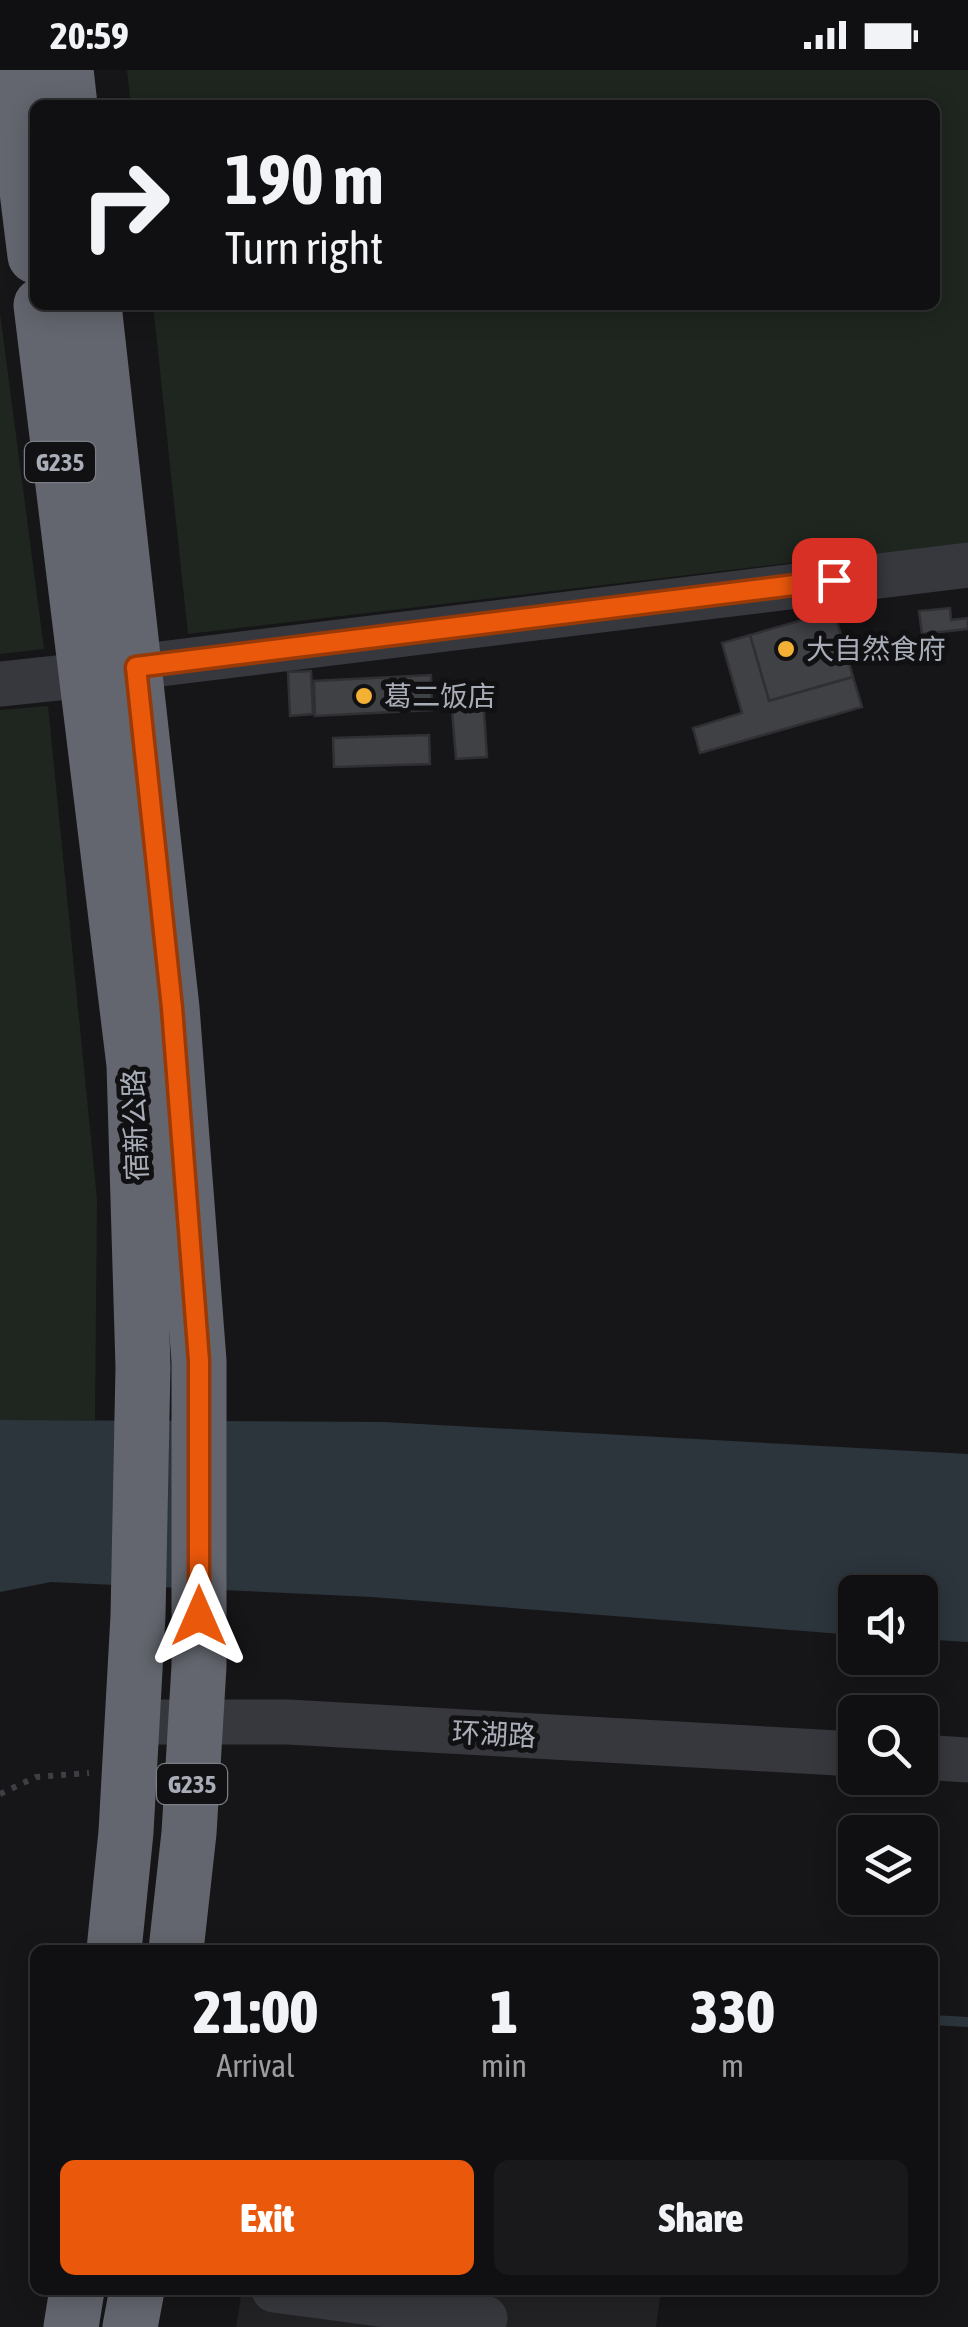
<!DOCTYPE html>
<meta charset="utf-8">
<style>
:root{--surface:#101012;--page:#19191b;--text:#f1f3f6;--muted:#9c9d9f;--line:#303032;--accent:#ea580c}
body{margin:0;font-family:"Asap Condensed","Noto Sans SC",sans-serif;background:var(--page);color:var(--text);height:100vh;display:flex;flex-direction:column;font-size:38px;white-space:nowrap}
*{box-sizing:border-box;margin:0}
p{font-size:32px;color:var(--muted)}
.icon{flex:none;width:55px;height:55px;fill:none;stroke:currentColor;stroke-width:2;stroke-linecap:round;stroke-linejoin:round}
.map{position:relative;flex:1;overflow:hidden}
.sheet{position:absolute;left:30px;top:1875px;width:908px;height:350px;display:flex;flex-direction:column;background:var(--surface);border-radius:15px;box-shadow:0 5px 25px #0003,0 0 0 2px var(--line)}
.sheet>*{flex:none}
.guide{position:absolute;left:30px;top:30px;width:910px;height:210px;border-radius:15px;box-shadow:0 5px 25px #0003,0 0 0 2px var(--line);background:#101012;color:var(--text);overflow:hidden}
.controls{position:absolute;left:838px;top:1505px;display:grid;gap:20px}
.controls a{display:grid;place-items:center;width:100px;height:100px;border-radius:15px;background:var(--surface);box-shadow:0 5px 25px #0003,0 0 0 2px var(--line);font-size:50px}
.pin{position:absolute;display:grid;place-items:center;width:85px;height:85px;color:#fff;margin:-42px;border-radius:20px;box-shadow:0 5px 15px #0006}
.me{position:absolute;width:110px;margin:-55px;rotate:0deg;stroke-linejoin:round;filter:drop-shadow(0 0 8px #0008)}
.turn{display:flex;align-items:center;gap:35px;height:210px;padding:0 30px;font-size:45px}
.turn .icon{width:130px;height:130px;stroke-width:2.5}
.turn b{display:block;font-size:70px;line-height:85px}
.eta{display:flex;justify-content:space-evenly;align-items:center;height:170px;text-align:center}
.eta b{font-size:60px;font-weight:800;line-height:70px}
.button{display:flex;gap:20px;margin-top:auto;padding:20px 30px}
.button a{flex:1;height:115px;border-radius:15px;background:var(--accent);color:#fff;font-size:40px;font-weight:800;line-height:115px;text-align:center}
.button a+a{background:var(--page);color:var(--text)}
.status{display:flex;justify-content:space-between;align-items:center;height:70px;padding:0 50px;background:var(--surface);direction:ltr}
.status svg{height:28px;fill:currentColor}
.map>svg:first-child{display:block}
</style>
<div class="status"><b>20:59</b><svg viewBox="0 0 49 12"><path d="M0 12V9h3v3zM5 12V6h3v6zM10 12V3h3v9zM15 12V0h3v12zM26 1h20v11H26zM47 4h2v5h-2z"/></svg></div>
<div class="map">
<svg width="968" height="2257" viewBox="0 0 968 2257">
<rect width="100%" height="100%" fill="#161618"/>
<!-- built -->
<path fill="#222225" d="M242,2220H661L656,2257H236Z"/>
<!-- green -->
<g fill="#1e261f">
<path d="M127,0H968V476L858,485L188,564L153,235H935V35H131Z"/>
<path d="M0,243L44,579L0,584Z"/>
<path d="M48,636L97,1129L95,1350H0V640Z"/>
</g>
<!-- water -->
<path fill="#2c353c" d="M0,1350L384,1352L968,1384V1572L920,1569V1522H855V1565L372,1527L51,1512L0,1522Z"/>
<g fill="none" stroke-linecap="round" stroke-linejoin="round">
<!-- stream -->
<path stroke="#2c353c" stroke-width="10" d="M932,1950L968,1952"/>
</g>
<!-- building -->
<g fill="#404145" stroke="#303034" stroke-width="2.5">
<path d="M950,538L951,550L968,548V559L922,564L919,541Z"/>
<path d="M834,541L853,607L769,631L750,565Z"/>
<path d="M750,565L769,631L853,607L862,637L700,683L693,658L742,643L722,573Z"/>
<path d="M311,601L313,644L290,646L288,602Z"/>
<path d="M431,605L432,640L315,646L314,611Z"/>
<path d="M482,613L487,687L456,689L450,615Z"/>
<path d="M429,665L430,694L334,697L333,668Z"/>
</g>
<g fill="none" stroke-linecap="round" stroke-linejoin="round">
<!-- path -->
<path stroke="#3d3f44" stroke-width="6" stroke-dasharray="5 8" stroke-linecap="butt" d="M0,1724L36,1707L89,1703"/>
<!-- minor -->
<g stroke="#37383d" stroke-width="45">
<path d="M136,597L968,495"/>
<path d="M0,614L86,605"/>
<path d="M132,1652H288L855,1684"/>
<path d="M920,1687L968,1690"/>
<path d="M274,2220L485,2248L483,2257"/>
</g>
<!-- highway -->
<g stroke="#63666e" stroke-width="55">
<path d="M12,0L35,186"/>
<path d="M66,0L70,35"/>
<path d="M41,235L134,995L143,1297L138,1546L126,1762L114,1880"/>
<path d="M94,235L172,938L199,1291V1596L189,1763L176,1880"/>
<path d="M71,2257L77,2220"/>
<path d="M130,2257L137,2220"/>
</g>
</g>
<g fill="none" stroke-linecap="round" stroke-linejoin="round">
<!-- route casing -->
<g stroke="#983908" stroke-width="25">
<path id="route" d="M199,1546V1291L172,938L136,597L834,510"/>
</g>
<!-- route -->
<use href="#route" stroke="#ea580c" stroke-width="18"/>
</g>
<!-- markers -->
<g fill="#f2b134" stroke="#111113" stroke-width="4">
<circle cx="786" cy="579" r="10"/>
<circle cx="364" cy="626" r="10"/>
</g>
<g text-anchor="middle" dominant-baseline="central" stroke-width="10" stroke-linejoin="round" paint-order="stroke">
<!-- shield labels -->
<g fill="#111113" stroke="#7b7e86" stroke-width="2.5">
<rect x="25" y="372" width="70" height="40" rx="8"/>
<rect x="157" y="1694" width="70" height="40" rx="8"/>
</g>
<g font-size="25" font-weight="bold" fill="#a8adb8">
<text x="60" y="392">G235</text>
<text x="192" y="1714">G235</text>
</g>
<!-- poi labels -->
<g font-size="28" fill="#a8adb8" stroke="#111113" text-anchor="start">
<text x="806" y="579">大自然食府</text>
<text x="384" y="626">葛二饭店</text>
</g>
<!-- street labels -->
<g font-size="28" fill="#a8adb8" stroke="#111113">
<text transform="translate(135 1055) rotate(-92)">宿新公路</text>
<text transform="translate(494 1664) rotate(3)">环湖路</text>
</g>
</g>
</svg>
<div class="controls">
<a><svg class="icon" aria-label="sound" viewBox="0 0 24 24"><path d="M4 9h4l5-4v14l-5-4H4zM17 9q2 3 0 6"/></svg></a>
<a><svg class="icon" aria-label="search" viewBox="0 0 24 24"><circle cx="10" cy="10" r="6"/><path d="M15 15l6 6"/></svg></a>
<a><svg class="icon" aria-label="layers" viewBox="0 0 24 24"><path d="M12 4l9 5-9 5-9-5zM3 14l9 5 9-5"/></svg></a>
</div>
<div class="pin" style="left:834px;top:510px;background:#d93025"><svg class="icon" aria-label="arrive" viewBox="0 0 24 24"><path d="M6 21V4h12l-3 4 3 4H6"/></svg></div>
<svg class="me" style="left:199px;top:1546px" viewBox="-20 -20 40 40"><path d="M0-17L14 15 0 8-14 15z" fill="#ea580c" stroke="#fff" stroke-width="4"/></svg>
<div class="guide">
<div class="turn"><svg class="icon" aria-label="right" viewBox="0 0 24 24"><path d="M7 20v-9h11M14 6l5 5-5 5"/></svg><div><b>190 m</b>Turn right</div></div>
</div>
<section class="sheet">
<div class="eta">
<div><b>21:00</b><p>Arrival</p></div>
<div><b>1</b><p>min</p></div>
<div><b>330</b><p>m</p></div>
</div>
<div class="button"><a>Exit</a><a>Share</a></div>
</section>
</div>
